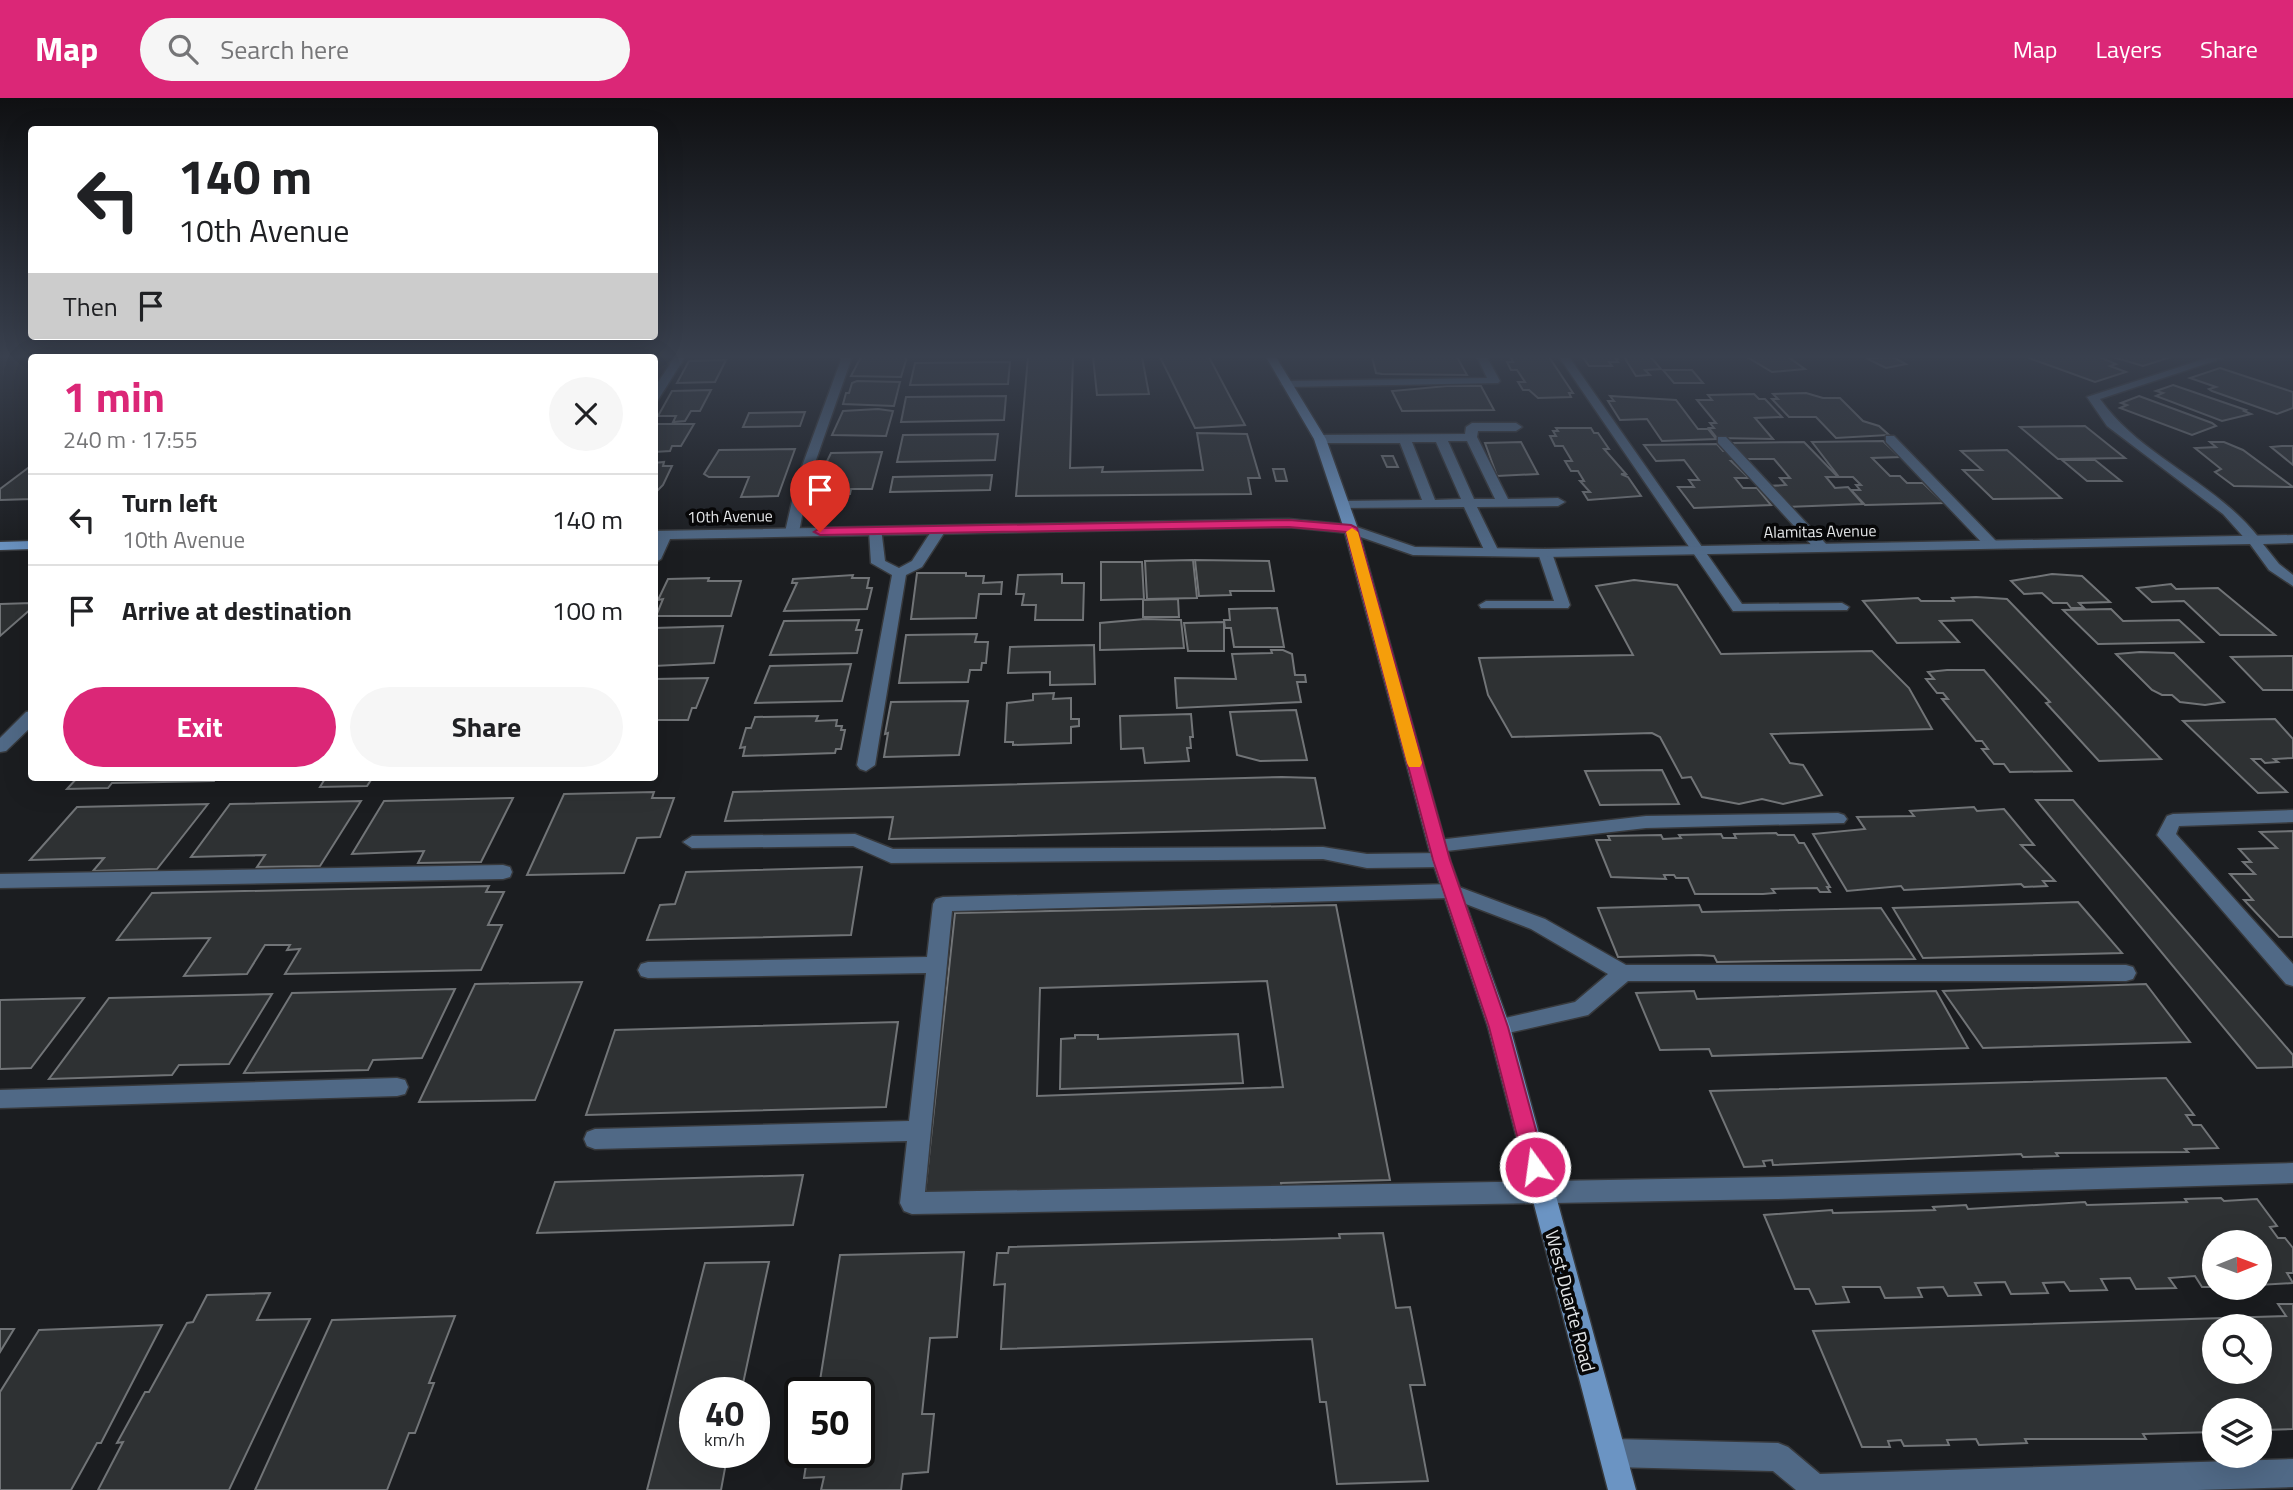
<!DOCTYPE html>
<meta charset="utf-8">
<style>
:root{--surface:#fff;--page:#f6f6f6;--text:#202124;--muted:#757577;--line:#e0e0e0;--accent:#db2777}
body{margin:0;font-family:"Titillium Web",sans-serif;background:var(--page);color:var(--text);height:100vh;display:flex;flex-direction:column;font-size:26px;white-space:nowrap}
*{box-sizing:border-box;margin:0}
p{font-size:23px;color:var(--muted)}
.icon{flex:none;width:38px;height:38px;fill:none;stroke:currentColor;stroke-width:2;stroke-linecap:round;stroke-linejoin:round}
.map{position:relative;flex:1;overflow:hidden}
.side{position:absolute;left:28px;top:256px;width:630px;height:427px;display:flex;flex-direction:column;background:var(--surface);border-radius:7px;box-shadow:0 7px 28px #0002}
.side>*{flex:none}
.hud{position:absolute;left:28px;top:28px;width:630px;height:214px;border-radius:7px;box-shadow:0 7px 28px #0002;background:#fff;color:var(--text);overflow:hidden}
.needle{width:46px;rotate:89deg}
.controls{position:absolute;left:2202px;top:1132px;display:grid;gap:14px}
.controls a{display:grid;place-items:center;width:70px;height:70px;border-radius:50%;background:var(--surface);box-shadow:0 7px 28px #0002;font-size:35px}
.speed{position:absolute;left:679px;top:1279px;display:flex;gap:14px;font-size:35px;font-weight:700;text-align:center}
.speed>*{display:grid;place-content:center;width:91px;height:91px;border-radius:50%;background:var(--surface);box-shadow:0 7px 28px #0002;line-height:1}
.speed small{font-size:18px;font-weight:400}
.speed .limit{border:4px solid #111;border-radius:10px;background:#fff;color:#111}
.pin{position:absolute;display:grid;place-items:center;width:60px;height:60px;color:#fff;margin:-72px -30px;border-radius:50% 50% 50% 0;rotate:-45deg;box-shadow:0 0 7px #0007}
.pin .icon{rotate:45deg}
.me{position:absolute;width:77px;margin:-38px;rotate:346deg;stroke-linejoin:round;filter:drop-shadow(0 0 5px #0008)}
.turn{display:flex;align-items:center;gap:24px;height:147px;padding:0 35px;font-size:32px}
.turn .icon{width:91px;height:91px;stroke-width:2.5}
.turn b{display:block;font-size:49px;line-height:60px}
.then{display:flex;align-items:center;height:66px;padding:0 35px;background:#0003;gap:14px;font-size:26px}
.round{display:grid;place-items:center;flex:none;width:74px;height:74px;border-radius:37px;background:var(--page)}
.headline{display:flex;align-items:center;justify-content:space-between;height:119px;padding:0 35px}
h1{font-size:42px;font-weight:700;line-height:52px;color:var(--accent)}
.action{display:flex;gap:14px;margin-top:auto;padding:14px 35px}
.action a{flex:1;height:80px;border-radius:42px;background:var(--accent);color:#fff;font-size:28px;font-weight:700;line-height:80px;text-align:center}
.action a+a{background:var(--page);color:var(--text)}
ul{padding:0;list-style:none}
li{display:flex;align-items:center;gap:21px;height:91px;padding:0 35px;border-top:2px solid var(--line)}
li div{flex:1}
li b{display:block;font-size:26px}
li em{font-style:normal}
header{display:flex;align-items:center;gap:42px;box-sizing:border-box;height:98px;padding:0 35px;background:var(--accent);color:#fff}
header strong{font-size:33px}
nav{display:flex;gap:38px;margin-inline-start:auto;font-size:24px}
.search{width:490px;height:63px;background:var(--page);display:flex;align-items:center;gap:18px;box-sizing:border-box;padding:0 24px;border-radius:38px;color:var(--muted);font-size:26px}
.map>svg:first-child{display:block}
</style>
<header>
<strong>Map</strong>
<div class="search"><svg class="icon" aria-label="search" viewBox="0 0 24 24"><circle cx="10" cy="10" r="6"/><path d="M15 15l6 6"/></svg>Search here</div>
<nav><a>Map</a><a>Layers</a><a>Share</a></nav>
</header>
<div class="map">
<svg width="2293" height="1392" viewBox="0 0 2293 1392">
<rect width="100%" height="100%" fill="#1b1d20"/>
<!-- building -->
<g fill="#2e3133" stroke="#717477" stroke-width="2" fill-rule="evenodd">
<path d="M861,259H907L901,279L851,278Z"/>
<path d="M1028,259H1073L1070,370L1103,369L1102,374L1203,372L1197,335L1247,336L1260,380H1248L1251,396L1016,398Z"/>
<path d="M1093,259H1142L1149,296L1097,297Z"/>
<path d="M1160,259H1209L1245,327L1195,330Z"/>
<path d="M1372,259H1457L1467,277L1382,276L1376,275Z"/>
<path d="M1510,259H1549L1573,295H1569L1571,299L1538,300L1529,292H1523L1518,284H1525L1517,272H1511L1507,264H1513Z"/>
<path d="M1583,259H1617L1618,261H1616L1618,264H1609L1612,268H1589Z"/>
<path d="M1624,259H1651L1661,271L1645,272L1650,277L1636,278Z"/>
<path d="M1747,259H1788L1805,271L1772,274Z"/>
<path d="M1893,259L1906,266L1886,270L1866,260Z"/>
<path d="M2026,259H2100L2116,266L2110,268L2126,274L2095,284Z"/>
<path d="M2113,259H2171L2143,268Z"/>
<path d="M726,262L715,284L677,285L689,263Z"/>
<path d="M1010,264L1008,286L910,287L915,265Z"/>
<path d="M2220,270L2293,294V310L2277,316L2212,293L2209,291L2216,289L2190,280Z"/>
<path d="M1663,272H1692L1703,285H1674Z"/>
<path d="M857,283L900,284L894,308L843,306L846,295H849L852,285Z"/>
<path d="M2173,287L2246,312L2244,313L2251,316L2222,323L2156,298L2163,295L2156,293Z"/>
<path d="M1447,288H1481L1494,312L1402,313L1392,293Z"/>
<path d="M711,292L700,313H691L685,323L673,324L676,318H658L672,293Z"/>
<path d="M1806,295L1823,300H1840L1863,323L1879,328L1889,337L1836,340L1816,319H1789L1772,301H1778L1773,296Z"/>
<path d="M1754,296L1759,301H1765L1782,319L1755,320L1773,341L1717,340L1709,330H1714L1710,325H1716L1697,302H1712L1708,297Z"/>
<path d="M1006,298L1004,322L901,324L906,299Z"/>
<path d="M1610,298L1676,302L1698,331H1708L1716,341L1662,343L1647,321L1620,322L1608,303H1614Z"/>
<path d="M2139,298L2212,325L2216,328L2192,337L2120,310L2127,307L2121,305Z"/>
<path d="M878,311L893,313L886,338L832,337L843,313Z"/>
<path d="M805,314L800,328L743,329L749,315Z"/>
<path d="M654,326H694L681,348H672L670,353L654,354Z"/>
<path d="M2085,328L2125,360L2058,361L2020,329Z"/>
<path d="M1556,330H1591L1594,335H1598L1609,351H1604L1626,376H1621L1628,379L1641,398L1588,402L1583,394H1590L1580,383H1584L1578,373H1571L1565,363H1572L1563,348H1555L1550,338H1556L1553,333H1558Z"/>
<path d="M998,336L995,362L897,364L903,337Z"/>
<path d="M1883,343L1900,359L1872,360L1890,378H1900L1907,385H1923L1944,405L1865,407L1851,392H1860L1856,387H1861L1853,379H1839L1812,344Z"/>
<path d="M1521,344L1538,376L1497,378L1485,345Z"/>
<path d="M1804,344L1838,379H1826L1835,390L1848,389L1863,406L1786,409L1770,388L1786,387L1780,380H1790L1774,361H1745L1732,345Z"/>
<path d="M2210,344H2224L2243,352L2293,389L2234,388L2215,374L2221,371L2195,350L2216,349Z"/>
<path d="M1717,346L1723,353H1727L1735,363H1731L1749,380H1735L1743,390H1757L1771,407L1694,410L1678,389H1694L1689,382H1699L1684,362L1656,363L1644,347Z"/>
<path d="M2282,348H2293V367L2271,349Z"/>
<path d="M795,351L778,398L741,399L749,379H709L704,376L719,352Z"/>
<path d="M2007,352L2061,400L1993,401L1963,372H1982L1961,353Z"/>
<path d="M882,354L872,391H851L850,396H815L816,392H813L831,355Z"/>
<path d="M1382,358H1393L1398,369H1387Z"/>
<path d="M2062,362H2095L2121,383H2087Z"/>
<path d="M664,364L663,368H672L663,387L654,396V365Z"/>
<path d="M32,367V401L0,402V391Z"/>
<path d="M1273,371H1284L1287,383H1276Z"/>
<path d="M992,377L990,392L890,394L893,379Z"/>
<path d="M1193,462L1197,500L1147,501L1145,463Z"/>
<path d="M1195,462L1269,463L1274,493H1230L1231,497L1199,498Z"/>
<path d="M1101,464H1142L1144,501L1101,502Z"/>
<path d="M917,475H966V478H984L983,485L1002,484L1001,496H979L976,520L911,521Z"/>
<path d="M1062,476V485H1084L1083,522H1035L1036,507H1022L1024,496H1016L1018,477Z"/>
<path d="M2052,476L2082,478L2110,504L2079,505L2084,510H2071L2067,505H2053L2042,495L2024,496L2011,483Z"/>
<path d="M853,477L852,480H869L867,490H872L867,511L784,513L797,485H792L793,481Z"/>
<path d="M709,480L708,483H741L731,518H656L663,501L658,502L668,481Z"/>
<path d="M1634,482L1677,487L1721,556L1872,553L1909,590L1932,631L1771,636L1790,665L1803,667L1822,697L1783,706L1762,701L1739,706L1702,699L1691,679L1682,680L1660,639L1652,635L1512,639L1488,597L1479,560L1633,557L1596,488Z"/>
<path d="M2171,486L2176,491L2218,490L2275,537H2220L2184,503L2152,504L2137,490Z"/>
<path d="M1976,499L2007,501L2161,661L2099,663L2046,605L2050,604L1972,522L1940,523L1959,544L1897,545L1863,503L1918,500L1921,503H1954L1952,500Z"/>
<path d="M1178,501L1179,519H1143V502Z"/>
<path d="M32,505V510L0,538V506Z"/>
<path d="M1277,510L1284,549H1234L1231,530H1225L1224,522H1230L1229,511Z"/>
<path d="M2111,511L2123,523L2179,522L2203,544L2098,546L2063,512Z"/>
<path d="M1145,521L1181,522L1184,550L1100,552V525Z"/>
<path d="M859,522L856,532H862L857,555L770,557L784,523Z"/>
<path d="M1224,524V553H1188L1184,525Z"/>
<path d="M723,528L714,565L654,568V530Z"/>
<path d="M977,536L975,544H988L986,565H982L981,572H970L968,584L899,585L906,537Z"/>
<path d="M1094,547L1095,586L1050,587V574L1008,575L1010,549Z"/>
<path d="M1271,552H1283L1292,556L1295,577H1305L1306,584H1297L1301,604L1177,610L1175,580L1236,581L1232,556L1272,555Z"/>
<path d="M2140,554L2174,555L2224,604L2205,607L2180,604L2172,597H2162L2152,592L2116,556Z"/>
<path d="M2293,558V592H2263L2231,559Z"/>
<path d="M851,566L842,603L755,605L770,568Z"/>
<path d="M1947,572H1984L2071,673L2010,674L2004,666H1994L1982,651H1988L1982,643H1976L1942,601H1948L1943,595H1937L1926,581H1934L1928,574Z"/>
<path d="M708,580L696,610H692L688,622H654V581Z"/>
<path d="M1054,595L1053,601L1071,600V621H1079V628L1071,629V645L1013,647V644H1005L1007,605L1033,602V596Z"/>
<path d="M968,603L959,657L884,659L888,635L885,636L891,604Z"/>
<path d="M1296,612L1307,662L1260,663L1237,657L1230,614Z"/>
<path d="M1191,616L1193,639H1190L1191,650H1187L1189,663L1145,665L1143,650L1121,651L1120,618Z"/>
<path d="M818,618L816,623L837,622L836,628H842L841,632H845L841,651H836L835,655L743,658L745,649L740,650L746,630H751L755,619Z"/>
<path d="M2275,621L2293,641V660L2274,661L2278,664L2265,665L2261,661H2252L2287,694L2258,695L2183,623Z"/>
<path d="M1662,672L1679,706L1600,707L1585,673Z"/>
<path d="M78,679H217L214,683L112,685L108,690L67,691Z"/>
<path d="M326,679H373L367,688L320,689Z"/>
<path d="M1282,679L1315,680L1325,730L889,741L893,719L725,723L733,694Z"/>
<path d="M654,694L652,700H674L660,739L637,740L624,775L527,777L564,696Z"/>
<path d="M513,700L481,764L418,765L424,753L352,756L384,703Z"/>
<path d="M2036,702H2073L2293,957V969L2257,970Z"/>
<path d="M361,703L320,768L257,769L265,757L191,759L230,706Z"/>
<path d="M208,706L157,771L93,773L104,760L30,762L77,709Z"/>
<path d="M1974,709L1977,713L2004,711L2034,747H2021L2055,783H2043L2047,788L2024,789L2021,786L1904,792L1901,788L1847,793L1813,736L1865,731L1857,719L1914,718L1910,713Z"/>
<path d="M2293,733V839H2279L2244,802H2253L2230,776H2255L2243,764H2251L2239,751L2277,750L2260,734Z"/>
<path d="M1776,735L1778,737H1794L1799,745H1804L1830,789H1827L1830,794H1820L1817,790L1772,791L1775,795L1763,796H1695L1688,780H1676L1674,777H1664L1666,781L1611,779L1596,742H1610L1608,738L1661,737L1663,741L1681,740L1679,737L1721,736L1723,740H1736L1734,736Z"/>
<path d="M862,769L851,837L647,842L660,807L675,806L686,774Z"/>
<path d="M489,788L486,794H504L488,827H502L481,872L285,876L300,851L287,852L290,847H265L247,876L184,878L210,840L117,842L152,795Z"/>
<path d="M2078,804L2122,855L1923,860L1893,810Z"/>
<path d="M1336,807L1390,1082L1281,1085L1282,1092L925,1096L955,815ZM1267,883L1283,989L1037,998L1040,890Z"/>
<path d="M1699,807L1702,814L1881,810L1915,861L1717,864L1714,858L1699,857L1618,859L1598,810Z"/>
<path d="M582,884L535,1002L419,1004L475,886Z"/>
<path d="M2146,886L2190,944L1983,950L1943,893Z"/>
<path d="M455,891L422,960L373,962L368,972L244,975L292,895Z"/>
<path d="M1694,893L1697,901L1936,893L1968,950L1712,958L1709,951L1660,952L1636,895Z"/>
<path d="M272,896L229,966L179,967L172,977L49,981L109,900Z"/>
<path d="M84,900L31,970L0,971V902Z"/>
<path d="M898,924L886,1009L586,1017L615,932Z"/>
<path d="M1238,936L1243,985L1060,991L1061,941L1075,940V937H1098V941Z"/>
<path d="M2166,980L2194,1017H2186L2193,1027H2201L2218,1050L2185,1051L2188,1054L2056,1055L2058,1058L2023,1059L2021,1056L1773,1067L1772,1062L1763,1063L1765,1068L1744,1069L1710,993Z"/>
<path d="M803,1077L793,1127L537,1135L555,1084Z"/>
<path d="M2221,1100L2224,1103L2257,1101L2277,1128L2270,1129L2278,1140H2285L2293,1150V1175H2287L2293,1185L2259,1187V1144H2214V1189H2202L2195,1178L2169,1180L2176,1190L2136,1191L2130,1180L2101,1181L2107,1192L2070,1193L2064,1184L2043,1185L2048,1195L2011,1196L2005,1184L1975,1185L1981,1197L1948,1198L1943,1189L1918,1190L1922,1199L1885,1200L1880,1189H1843L1849,1204L1816,1206L1809,1191H1795L1764,1117L1832,1112L1833,1115L1935,1112L1933,1109L1966,1107L1968,1111L2085,1104L2087,1107L2187,1104L2185,1101Z"/>
<path d="M1383,1135L1396,1210L1410,1209L1425,1287H1410L1428,1383L1337,1386L1326,1304H1320L1312,1241L1001,1251L1005,1186L994,1187L997,1155H1008L1009,1149L1340,1140L1339,1136Z"/>
<path d="M964,1154L957,1239L930,1240L922,1316H934L928,1374L903,1376L901,1392H821L824,1379L804,1380L808,1354H859V1295H818L840,1157Z"/>
<path d="M769,1164L741,1295H695V1354H728L721,1392H647L705,1165Z"/>
<path d="M270,1195L257,1222L310,1221L229,1392H98L123,1344L117,1345L145,1294H149L187,1225L193,1224L207,1197Z"/>
<path d="M2278,1206H2293V1331L2262,1332L2264,1336H2259V1312H2214V1334L2143,1336L2146,1341H2025L2027,1345L1979,1347L1976,1341L1947,1342L1949,1347L1904,1348L1901,1342L1888,1343L1890,1349H1862L1813,1233L2286,1218ZM2214,1228H2259V1274H2214Z"/>
<path d="M455,1218L429,1285H434L415,1335H409L387,1392H255L332,1222Z"/>
<path d="M162,1227L101,1345H97L71,1392H0V1294L39,1232Z"/>
<path d="M0,1231H14L0,1254Z"/>
</g>
<g fill="none" stroke-linecap="round" stroke-linejoin="round">
<!-- lane casing -->
<g stroke="#37393c" stroke-width="3">
<g id="lane">
<path d="M675,259H685L658,302L654,303V290Z"/>
<path d="M842,259H852L809,382L799,434L797,437H787L785,434L797,382Z"/>
<path d="M1477,259H1487L1500,283L1498,285L1287,289L1281,286L1287,283L1487,280Z"/>
<path d="M1559,259H1569L1742,506L1842,505L1849,509L1847,512L1733,513Z"/>
<path d="M2210,259H2226L2100,301C2141,359 2216,384 2260,441L2253,445L2248,444L2223,416L2107,328L2087,299Z"/>
<path d="M1472,325H1516L1522,329L1516,333H1478L1477,339L1508,401L1558,400L1565,404L1558,408L1477,409L1499,454L1492,458L1485,454L1464,409L1338,410V404L1343,403L1422,402L1400,345H1320L1314,341L1320,337L1465,336L1466,329ZM1448,343H1467L1495,401H1474ZM1412,344H1436L1461,401L1435,402Z"/>
<path d="M1886,338H1894L1996,443V449H1986L1886,344Z"/>
<path d="M1718,339H1726L1827,447V453H1817L1718,345Z"/>
<path d="M939,428L946,432L922,469L906,477L875,667L866,673L860,671L857,667L892,477L871,465L869,433L871,430H881L885,463L899,470L912,463L934,429Z"/>
<path d="M1545,451L1552,455L1570,507L1568,510H1481L1479,507L1486,503H1554L1538,455Z"/>
<path d="M2293,712V724L2179,728L2176,736L2293,866V888L2286,886L2157,737L2167,718L2173,716Z"/>
<path d="M1838,715L1844,717L1847,721L1844,725L1646,730L1438,754L1429,748L1438,742L1646,718Z"/>
<path d="M855,736L893,751L1323,749L1367,756L1441,755L1448,757L1450,762L1448,767L1441,769L1367,770L1323,761L891,765L853,748L692,750L683,744L692,738Z"/>
<path d="M1451,786L1545,821L1626,867H2126L2133,869L2136,875L2133,881L2126,883H1628L1588,917L1499,937L1492,935L1488,929L1492,923L1575,904L1608,876L1531,831L1450,800L952,813L925,1094L1777,1079L2293,1065V1085L1777,1101L912,1116L904,1113L900,1105L907,1043L595,1051L587,1048L584,1041L587,1034L595,1031L909,1023L926,875L648,880L641,878L638,872L641,866L648,864L927,859L933,806L936,801L943,799Z"/>
<path d="M397,980L405,982L408,989L405,996L397,998L0,1010V992Z"/>
<path d="M1613,1341L1778,1345L1788,1349L1820,1376L2293,1361V1389L2198,1392H1796L1773,1373L1613,1369L1603,1365L1599,1355L1603,1345Z"/>
</g>
</g>
<!-- street casing -->
<g stroke="#37393c" stroke-width="3">
<g id="street">
<path d="M1289,421L1351,427L1415,449L1545,451L2293,437V445L2263,446L2279,466L2293,477V488L2269,472L2250,446L1545,459L1413,457L1349,435L1289,429L670,441L661,461L654,465V433Z"/>
<path d="M32,613V628L6,653L0,654V640L26,614Z"/>
<path d="M503,767L510,769L512,774L510,779L503,781L0,790V776Z"/>
</g>
</g>
<!-- secondary casing -->
<g stroke="#37393c" stroke-width="3">
<g id="secondary">
<path d="M1266,259H1276L1326,341L1358,431L1450,762L1510,929L1636,1392H1608L1488,929L1432,762L1344,431L1314,341Z"/>
<path d="M32,443V451L0,452V444Z"/>
</g>
</g>
<!-- lane -->
<use href="#lane" fill="#506986" fill-rule="evenodd"/>
<!-- street -->
<use href="#street" fill="#506986" fill-rule="evenodd"/>
<!-- secondary -->
<use href="#secondary" fill="#6b94c3" fill-rule="evenodd"/>
</g>
<!-- sky -->
<linearGradient id="sky" x2="0" y2="1"><stop stop-color="#0f1012"/><stop offset="0.57" stop-color="#39404e"/><stop offset="1" stop-color="#39404e" stop-opacity="0"/></linearGradient>
<rect width="2293" height="454" fill="url(#sky)"/>
<!-- route -->
<path fill="#db2777" stroke="#8e194d" stroke-width="2" d="M1289,422L1351,427L1357,430L1450,762L1508,929L1546,1069L1543,1076L1535,1079L1528,1076L1525,1069L1489,929L1433,762L1346,434L1289,429L820,437L814,434L820,430Z"/>
<!-- slow -->
<path fill="#f59e0b" d="M1352,430L1358,434L1422,665L1420,669H1409L1407,665L1346,434Z"/>
<g text-anchor="middle" dominant-baseline="central" stroke-width="7" stroke-linejoin="round" paint-order="stroke">
<!-- far-street labels -->
<g font-size="16" fill="#e3e5e7" stroke="#070708">
<text transform="translate(730 418) rotate(-1)">10th Avenue</text>
<text transform="translate(1820 433) rotate(-1)">Alamitas Avenue</text>
</g>
<!-- street labels -->
<g font-size="19" fill="#e3e5e7" stroke="#070708">
<text transform="translate(1571 1203) rotate(75)">West Duarte Road</text>
</g>
</g>
</svg>
<div class="controls">
<a><svg class="needle" viewBox="-14 -14 28 28"><path d="M0-13l5 13h-10z" fill="#e53935"/><path d="M0 13l5-13h-10z" fill="#757577"/></svg></a>
<a><svg class="icon" aria-label="search" viewBox="0 0 24 24"><circle cx="10" cy="10" r="6"/><path d="M15 15l6 6"/></svg></a>
<a><svg class="icon" aria-label="layers" viewBox="0 0 24 24"><path d="M12 4l9 5-9 5-9-5zM3 14l9 5 9-5"/></svg></a>
</div>
<div class="speed"><div>40<small>km/h</small></div><div class="limit">50</div></div>
<div class="pin" style="left:820px;top:434px;background:#d93025"><svg class="icon" aria-label="arrive" viewBox="0 0 24 24"><path d="M6 21V4h12l-3 4 3 4H6"/></svg></div>
<svg class="me" style="left:1535px;top:1069px" viewBox="-20 -20 40 40"><circle r="17" fill="#db2777" stroke="#fff" stroke-width="3"/><path d="M0-11L8 9 0 5-8 9z" fill="#fff"/></svg>
<div class="hud">
<div class="turn"><svg class="icon" aria-label="left" viewBox="0 0 24 24"><path d="M17 20v-9H6M10 6l-5 5 5 5"/></svg><div><b>140 m</b>10th Avenue</div></div>
<div class="then">Then<svg class="icon" aria-label="arrive" viewBox="0 0 24 24"><path d="M6 21V4h12l-3 4 3 4H6"/></svg></div>
</div>
<section class="side">
<div class="headline"><div><h1>1 min</h1><p>240 m · 17:55</p></div><a class="round"><svg class="icon" aria-label="close" viewBox="0 0 24 24"><path d="M6 6l12 12M18 6L6 18"/></svg></a></div>
<ul>
<li><svg class="icon" aria-label="left" viewBox="0 0 24 24"><path d="M17 20v-9H6M10 6l-5 5 5 5"/></svg><div><b>Turn left</b><p>10th Avenue</p></div><em>140 m</em></li>
<li><svg class="icon" aria-label="arrive" viewBox="0 0 24 24"><path d="M6 21V4h12l-3 4 3 4H6"/></svg><div><b>Arrive at destination</b></div><em>100 m</em></li>
</ul>
<div class="action"><a>Exit</a><a>Share</a></div>
</section>
</div>
